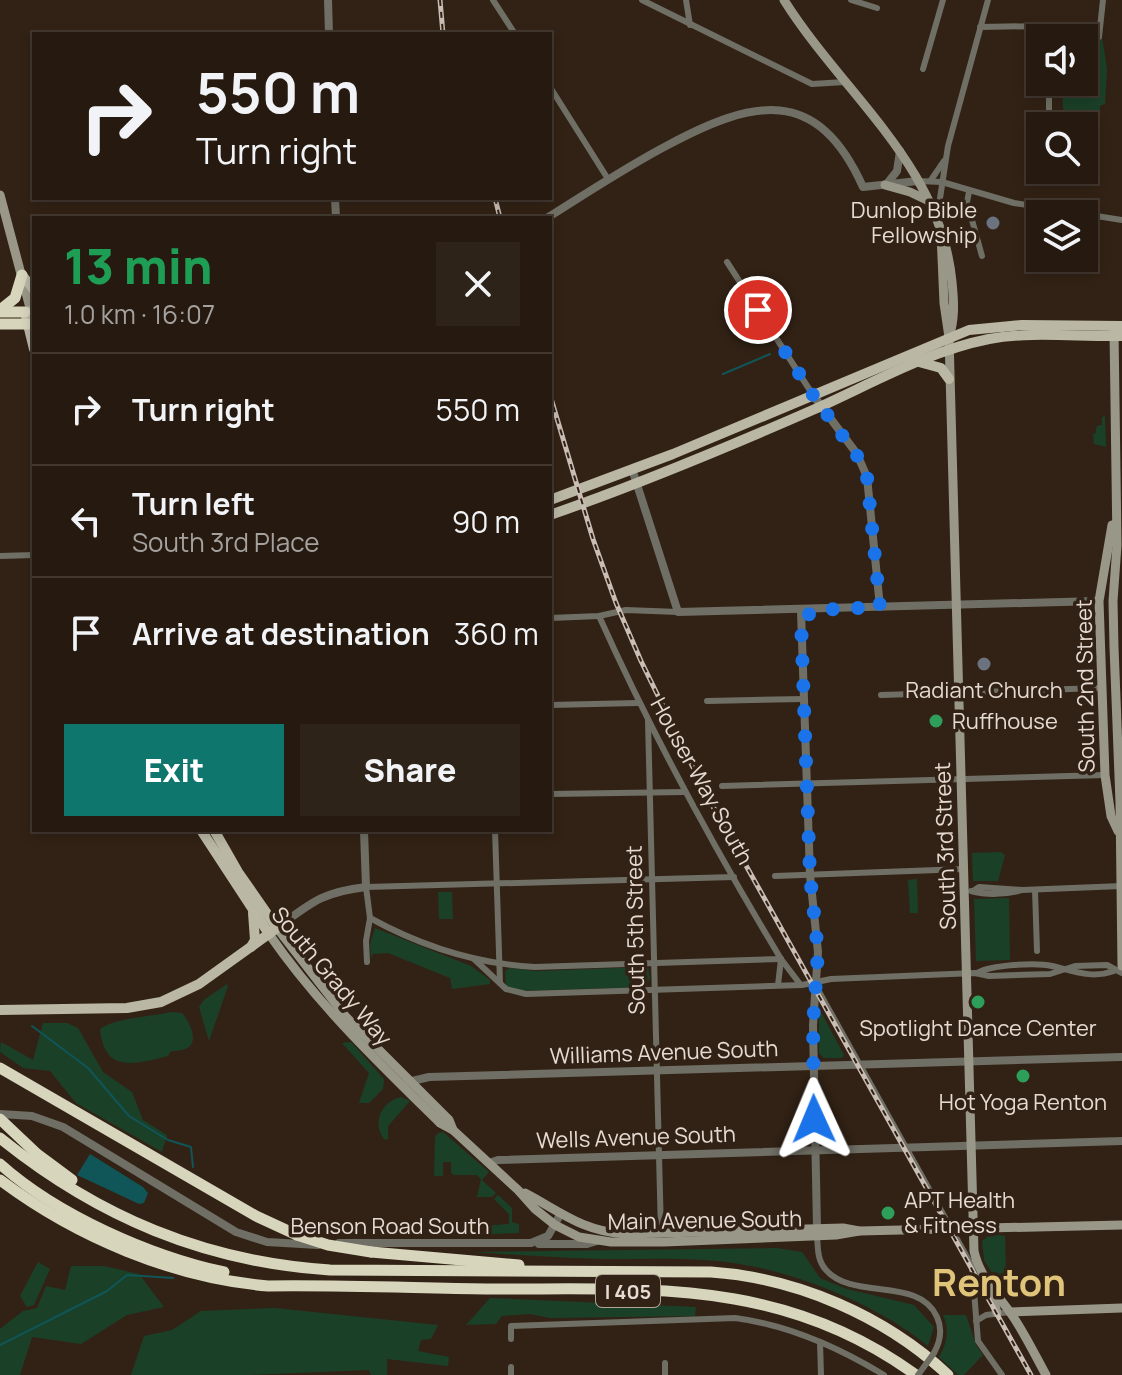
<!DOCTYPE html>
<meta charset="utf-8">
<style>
:root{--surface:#261a10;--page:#2e2319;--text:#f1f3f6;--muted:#a4a19f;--line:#423830;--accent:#0f766e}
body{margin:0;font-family:Manrope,sans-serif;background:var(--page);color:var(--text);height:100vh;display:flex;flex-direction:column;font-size:30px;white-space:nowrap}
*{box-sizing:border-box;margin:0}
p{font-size:26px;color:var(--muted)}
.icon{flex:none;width:44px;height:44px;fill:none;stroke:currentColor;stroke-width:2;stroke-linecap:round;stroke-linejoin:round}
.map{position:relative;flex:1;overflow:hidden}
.side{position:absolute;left:32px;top:216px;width:520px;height:616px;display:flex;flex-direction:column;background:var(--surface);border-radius:0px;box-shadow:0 4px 12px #0003,0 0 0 2px var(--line)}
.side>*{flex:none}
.banner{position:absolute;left:32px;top:32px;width:520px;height:168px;border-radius:0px;box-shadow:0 4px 12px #0003,0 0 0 2px var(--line);background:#261a10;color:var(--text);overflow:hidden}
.fabs{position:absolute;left:1026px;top:24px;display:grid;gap:16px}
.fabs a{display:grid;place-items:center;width:72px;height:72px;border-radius:0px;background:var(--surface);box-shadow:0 4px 12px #0003,0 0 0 2px var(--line);font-size:40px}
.pin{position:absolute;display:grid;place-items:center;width:68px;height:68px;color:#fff;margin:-34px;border:4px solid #fff;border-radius:50%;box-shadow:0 2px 8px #0007}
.me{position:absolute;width:88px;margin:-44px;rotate:359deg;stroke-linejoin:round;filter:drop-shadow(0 0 6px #0008)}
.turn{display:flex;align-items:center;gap:28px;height:168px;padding:0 32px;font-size:36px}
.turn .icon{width:104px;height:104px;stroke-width:2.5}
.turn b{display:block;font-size:56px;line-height:68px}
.round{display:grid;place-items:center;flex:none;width:84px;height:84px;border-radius:0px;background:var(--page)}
.headline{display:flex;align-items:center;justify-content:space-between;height:136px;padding:0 32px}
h1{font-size:48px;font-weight:800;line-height:60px;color:#1e9e55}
.action{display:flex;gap:16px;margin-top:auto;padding:16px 32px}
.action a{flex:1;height:92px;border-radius:0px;background:var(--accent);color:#fff;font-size:32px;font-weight:800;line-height:92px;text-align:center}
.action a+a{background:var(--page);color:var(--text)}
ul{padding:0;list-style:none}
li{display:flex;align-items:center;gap:24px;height:112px;padding:0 32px;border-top:2px solid var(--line)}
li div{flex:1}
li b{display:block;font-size:30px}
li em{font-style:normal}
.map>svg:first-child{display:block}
</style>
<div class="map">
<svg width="1122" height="1375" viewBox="0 0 1122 1375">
<rect width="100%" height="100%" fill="#322215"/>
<!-- green -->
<g fill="#1b4028">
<path d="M1083,29H1092L1096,37H1102L1107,69L1105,104L1100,106V114L1094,122L1085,118H1064L1061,82H1084Z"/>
<path d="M1105,416L1106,447L1094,444L1093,434H1095L1097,426L1102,425V417Z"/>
<path d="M1001,852L1005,855L998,881H973L972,853Z"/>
<path d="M917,879L918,913H910L908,880Z"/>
<path d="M438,892H452L453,919H439Z"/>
<path d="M1009,898L1010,960L976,961L974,899Z"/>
<path d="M375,928L471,966L490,980V984L452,989L450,978L388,953L373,954L371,958L370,944Z"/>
<path d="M645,967L648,968L650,978L646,987L518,991L506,986L505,971L510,968L536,971Z"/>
<path d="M227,984L228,986L209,1041L199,1007L204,1000Z"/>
<path d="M171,1012L182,1013C190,1022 202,1046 182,1050C178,1051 174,1050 170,1052L168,1056C136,1064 104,1074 100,1029C114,1018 150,1017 171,1012Z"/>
<path d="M819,1014H822L844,1055L842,1058H824L819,1053Z"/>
<path d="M43,1023H67L78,1028L103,1072L132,1092L143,1120L167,1135L162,1152L76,1103L50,1071L23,1068L0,1052L1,1042L33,1060Z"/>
<path d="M351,1042L384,1079L383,1089L369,1103H359L369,1073L342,1043Z"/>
<path d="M401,1097L410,1101L388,1126V1140L384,1139C372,1122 381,1102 401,1097Z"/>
<path d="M443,1132L489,1172L482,1180L496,1193L492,1197H477L481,1179L477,1175H454L451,1173V1162H443V1176H434L435,1137L438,1133Z"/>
<path d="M498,1195L512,1208V1222L519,1224V1233L445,1236L441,1232V1229L509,1224V1214L494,1199Z"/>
<path d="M991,1234L1005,1236L1006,1273H1014L1005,1294L984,1260L982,1241Z"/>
<path d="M777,1248L802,1252L820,1278L847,1289L914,1305L934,1327L928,1346C883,1309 813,1279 756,1267C707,1256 654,1259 603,1259C560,1258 518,1255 474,1252Z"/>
<path d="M38,1262L50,1269L34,1305L27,1307L20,1296Z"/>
<path d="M71,1266H104L139,1274L164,1307L127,1315L81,1344L32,1337L20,1375H0V1329L23,1311L37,1308L46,1286L65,1290Z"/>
<path d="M490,1298L696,1307L695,1316L550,1318L530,1314L502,1316L496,1324L466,1325Z"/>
<path d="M275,1308L438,1325L431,1339L421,1340L418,1351L449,1357L448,1366L387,1359V1375H371L369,1370L247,1375H131L144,1336L172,1330L201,1311Z"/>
<path d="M943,1315H966L976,1345L983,1355L964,1375H958L939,1357C947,1344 950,1329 943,1315Z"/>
</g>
<!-- water -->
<path fill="#105557" d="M90,1154L143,1187L148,1193L144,1203L139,1204L77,1175Z"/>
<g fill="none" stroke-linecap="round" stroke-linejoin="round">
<!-- stream -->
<g stroke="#105557" stroke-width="2">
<path d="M723,374L770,354"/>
<path d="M32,1026L88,1068L129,1116L168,1140L191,1147L193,1167"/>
<path d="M0,1345L107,1291L127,1275L173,1278"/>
</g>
<!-- minor -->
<g stroke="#6f6f65" stroke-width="6">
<path d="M493,0L515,34"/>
<path d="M642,0L812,84L845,82"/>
<path d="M686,0L690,25"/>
<path d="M851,0L877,8"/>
<path d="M1049,26V38"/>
<path d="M980,27L1100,25"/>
<path d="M1099,37L1103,0"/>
<path d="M923,69L943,0"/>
<path d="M1049,82V122"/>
<path d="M550,87L608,179"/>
<path d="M931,180L944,161"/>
<path d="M918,181L942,182L1014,203L1082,214"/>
<path d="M969,192L967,202L982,256"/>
<path d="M1084,214L1122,220"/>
<path d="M937,218L948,146L988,0"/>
<path d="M727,262L813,395"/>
<path d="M0,556L34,555"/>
<path d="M599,616C652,734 714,848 781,959L800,984"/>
<path d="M550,618L599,616L626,610L678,612"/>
<path d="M881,695L1101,688"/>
<path d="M707,701L803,699"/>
<path d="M550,705L638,703"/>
<path d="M648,721L661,1233"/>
<path d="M722,786L1105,775"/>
<path d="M550,794L685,792"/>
<path d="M495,830L500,983"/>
<path d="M775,876L964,869"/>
<path d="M1035,890L1037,951"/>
<path d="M971,891C985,895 1007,895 1022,890"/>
<path d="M973,891L979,887L1022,890L1122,886"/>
<path d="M370,918C421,946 477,964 535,967L781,959"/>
<path d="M474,959L506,989L526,994L802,985L831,979L975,973L989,976L1050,974L1075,966L1107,965L1122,973"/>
<path d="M367,962L366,941L370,918L366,887L734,877"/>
<path d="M977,973C991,965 1036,962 1052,966C1074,971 1091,979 1114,971"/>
<path d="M778,985L781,959"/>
<path d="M817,988L972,1266L978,1341L1002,1375"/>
<path d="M817,1235C818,1248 817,1260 826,1270C853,1301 919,1276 937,1317C943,1330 940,1342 934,1353"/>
<path d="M976,1321L986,1315L1010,1312"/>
<path d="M511,1339V1326L735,1318C789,1325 838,1347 884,1375"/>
<path d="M820,1342L821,1375"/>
<path d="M665,1363V1375"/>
<path d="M511,1367V1375"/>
</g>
<!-- tertiary -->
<g stroke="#6f6f65" stroke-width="8">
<path d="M328,0L329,34"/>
<path d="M886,185L897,171L900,151"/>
<path d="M335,198L336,218"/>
<path d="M547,218C587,193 626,167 668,145C752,100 817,84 863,187L918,181"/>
<path d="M813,395L857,454L867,477L880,607"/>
<path d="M632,469L678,612L1099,601"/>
<path d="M801,611L810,875L818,952L813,1025L817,1228"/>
<path d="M277,928C312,902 323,892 366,887L364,830"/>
<path d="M408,1082L429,1077L1122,1057"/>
<path d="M0,1114L32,1116L63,1127L236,1232L267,1242L318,1245"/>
<path d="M489,1163L498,1160L1122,1141"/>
<path d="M339,1243H531L548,1236L560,1215"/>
<path d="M539,1244H587L597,1241"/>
</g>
<!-- secondary -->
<g stroke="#999888" stroke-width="9">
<path d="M784,0C843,94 941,165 952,282C954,302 955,319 949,337"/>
<path d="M885,185L910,192L929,201"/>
<path d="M0,195L29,304L34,310"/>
<path d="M941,234L944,303L949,337L974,1251C979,1276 998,1295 1012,1315C1025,1334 1035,1355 1046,1375"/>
<path d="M1114,330L1117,545L1113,601L1114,647L1120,802L1122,966"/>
<path d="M1112,525L1099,601L1105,775L1111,816L1118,831"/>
<path d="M277,928L346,1017L449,1120L453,1130"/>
<path d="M269,934C318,1005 379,1063 440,1123L453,1130L518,1190L535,1209L555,1225L579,1237L611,1242H664L836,1235L859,1231"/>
<path d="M525,1193C561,1212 582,1231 625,1234L843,1228L859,1231L1122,1225"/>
<path d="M992,1293L997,1313"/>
<path d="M1010,1312L1122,1308"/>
</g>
<!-- primary -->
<g stroke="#bab8a4" stroke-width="10">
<path d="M22,275L34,290"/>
<path d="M34,311L25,312L34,349"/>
<path d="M919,362L941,368L949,379"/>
<path d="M550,500L673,454L969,330L1022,325L1122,326"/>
<path d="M550,515C640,484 728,447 815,409C871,384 928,351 989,339C1032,331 1078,337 1122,336"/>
<path d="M201,830L269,934"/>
<path d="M251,947L255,940L253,913"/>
<path d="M0,1010L127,1008L161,1002L199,984L277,928L238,872L214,830"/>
</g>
<!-- motorway -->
<g stroke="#d7d5bc" stroke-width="11">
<path d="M0,310L15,298L22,275"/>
<path d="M0,312H25"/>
<path d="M0,324H27"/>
<path d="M0,1068L256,1216L297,1235"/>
<path d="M0,1119L37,1154L72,1180"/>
<path d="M0,1138C98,1217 205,1262 330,1270L711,1272C797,1278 885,1316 948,1375"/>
<path d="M0,1164C57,1215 150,1256 224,1272"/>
<path d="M0,1180C76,1237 173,1278 268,1286C341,1285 413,1288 486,1289C645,1290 780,1276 916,1375"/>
<path d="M371,1252L519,1265"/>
</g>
<!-- rail casing -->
<g stroke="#c9bdb4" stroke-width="5">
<g id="rail">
<path d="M440,0L443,34"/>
<path d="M495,198L500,218"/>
<path d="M550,395L593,539L616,603L641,661L706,794L1031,1375"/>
</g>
</g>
<!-- rail -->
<use href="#rail" stroke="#322215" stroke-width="2" stroke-dasharray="6" stroke-linecap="butt"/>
<!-- minor-bridge -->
<path stroke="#6f6f65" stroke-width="6" d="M918,1375L934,1353"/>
<!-- motorway-bridge -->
<path stroke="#d7d5bc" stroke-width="11" d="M297,1235L328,1245L371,1252"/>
</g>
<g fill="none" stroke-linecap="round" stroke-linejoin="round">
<!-- route -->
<path stroke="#1a73e8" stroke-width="14" stroke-dasharray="0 25.2" d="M758,310L813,395L863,464L867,477L880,607L815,610L801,620L810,875L818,952L813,1025L814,1119"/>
</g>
<!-- markers -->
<g fill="#6b7280" stroke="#322215" stroke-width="3">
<circle cx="993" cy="223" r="8"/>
<circle cx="984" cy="664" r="8"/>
</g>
<g fill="#2e9e5b" stroke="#322215" stroke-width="3">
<circle cx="936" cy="721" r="8"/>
<circle cx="978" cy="1002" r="8"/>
<circle cx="1023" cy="1076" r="8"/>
<circle cx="888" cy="1213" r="8"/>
</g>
<g text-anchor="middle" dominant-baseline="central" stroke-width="7" stroke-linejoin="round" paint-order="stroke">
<!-- shield labels -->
<rect fill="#322215" stroke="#b0a499" stroke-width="2" x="596" y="1275" width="64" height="32" rx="6"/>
<g font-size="20" font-weight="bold" fill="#e6dbd2">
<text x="628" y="1291">I 405</text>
</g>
<!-- poi labels -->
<g font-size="22" fill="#e6dbd2" stroke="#322215">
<text x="977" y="210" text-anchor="end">Dunlop Bible<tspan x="977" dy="25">Fellowship</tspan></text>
<text x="984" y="690">Radiant Church</text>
<text x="952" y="721" text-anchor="start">Ruffhouse</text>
<text x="978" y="1028">Spotlight Dance Center</text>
<text x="1023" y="1102">Hot Yoga Renton</text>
<text x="904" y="1200" text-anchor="start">APT Health<tspan x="904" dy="25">&amp; Fitness</tspan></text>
</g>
<!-- street labels -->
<g font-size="22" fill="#e6dbd2" stroke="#322215">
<text transform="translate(1085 686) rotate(-91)">South 2nd Street</text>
<text transform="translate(702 781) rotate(61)">Houser Way South</text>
<text transform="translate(945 846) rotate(-92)">South 3rd Street</text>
<text transform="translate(635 930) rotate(-91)">South 5th Street</text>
<text transform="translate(332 976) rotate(50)">South Grady Way</text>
<text transform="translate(664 1052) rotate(-2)">Williams Avenue South</text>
<text transform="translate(636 1137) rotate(-2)">Wells Avenue South</text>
<text transform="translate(705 1220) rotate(-1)">Main Avenue South</text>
<text x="390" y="1226">Benson Road South</text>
</g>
<!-- town labels -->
<g font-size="38" font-weight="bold" fill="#e0c479" stroke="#322215">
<text x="999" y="1281">Renton</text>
</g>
</g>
</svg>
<div class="fabs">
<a><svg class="icon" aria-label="sound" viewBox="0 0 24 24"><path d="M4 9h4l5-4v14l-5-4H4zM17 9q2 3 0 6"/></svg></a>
<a><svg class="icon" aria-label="search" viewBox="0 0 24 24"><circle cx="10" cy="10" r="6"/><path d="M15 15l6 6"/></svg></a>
<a><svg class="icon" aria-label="layers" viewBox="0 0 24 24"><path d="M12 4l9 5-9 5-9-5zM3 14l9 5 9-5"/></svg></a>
</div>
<div class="pin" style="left:758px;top:310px;background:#d93025"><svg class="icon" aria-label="arrive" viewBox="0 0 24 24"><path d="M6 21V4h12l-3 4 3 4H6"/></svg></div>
<svg class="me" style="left:814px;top:1119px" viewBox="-20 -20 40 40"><path d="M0-17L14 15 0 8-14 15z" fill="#1a73e8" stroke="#fff" stroke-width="4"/></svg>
<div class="banner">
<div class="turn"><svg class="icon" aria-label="right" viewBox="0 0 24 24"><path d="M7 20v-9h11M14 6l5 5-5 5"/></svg><div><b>550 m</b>Turn right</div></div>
</div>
<section class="side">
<div class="headline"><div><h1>13 min</h1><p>1.0 km · 16:07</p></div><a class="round"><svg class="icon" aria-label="close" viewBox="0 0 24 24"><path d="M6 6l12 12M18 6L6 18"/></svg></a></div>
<ul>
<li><svg class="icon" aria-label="right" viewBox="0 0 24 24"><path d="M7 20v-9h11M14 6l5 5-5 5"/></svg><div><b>Turn right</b></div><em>550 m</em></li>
<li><svg class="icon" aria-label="left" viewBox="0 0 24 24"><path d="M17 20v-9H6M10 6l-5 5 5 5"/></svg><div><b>Turn left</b><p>South 3rd Place</p></div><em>90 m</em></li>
<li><svg class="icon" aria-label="arrive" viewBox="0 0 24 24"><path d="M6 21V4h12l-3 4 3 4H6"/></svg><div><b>Arrive at destination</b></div><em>360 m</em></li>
</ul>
<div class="action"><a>Exit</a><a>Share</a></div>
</section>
</div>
